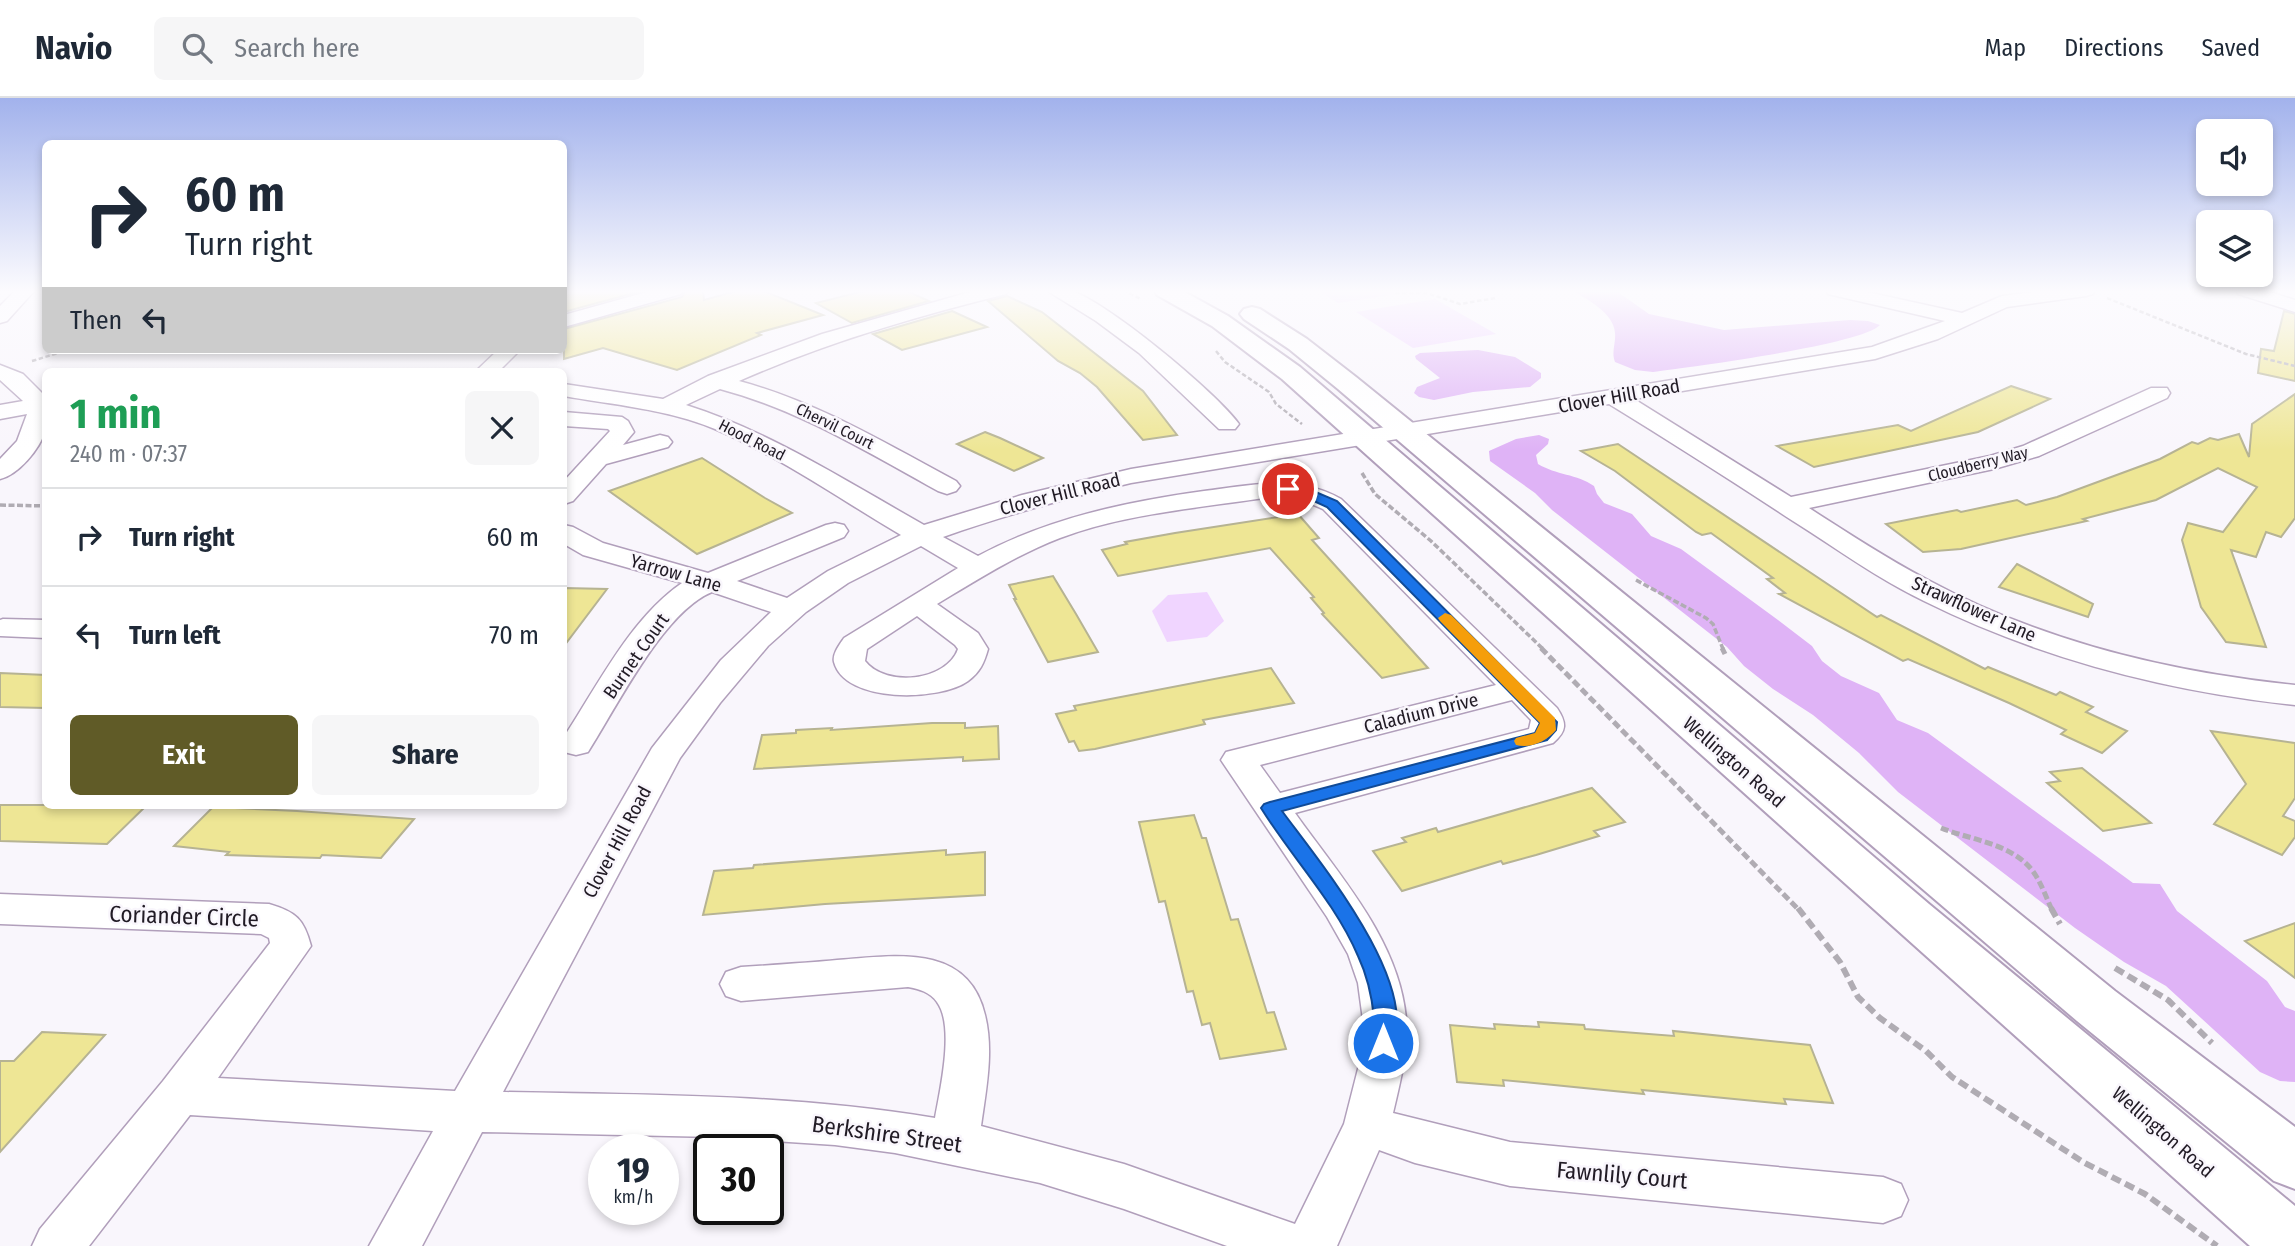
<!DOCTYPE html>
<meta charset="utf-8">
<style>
:root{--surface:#fff;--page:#f6f6f7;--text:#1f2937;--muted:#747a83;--line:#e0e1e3;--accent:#605b27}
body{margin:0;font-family:"Fira Sans Condensed",sans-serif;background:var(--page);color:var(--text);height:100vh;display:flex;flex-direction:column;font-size:26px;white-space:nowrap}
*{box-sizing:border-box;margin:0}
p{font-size:23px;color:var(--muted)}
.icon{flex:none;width:38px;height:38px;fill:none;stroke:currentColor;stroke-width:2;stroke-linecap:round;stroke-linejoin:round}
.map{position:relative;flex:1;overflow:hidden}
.sheet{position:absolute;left:42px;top:270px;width:525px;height:441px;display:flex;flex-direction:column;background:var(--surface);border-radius:10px;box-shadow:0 4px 10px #0003}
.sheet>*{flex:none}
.top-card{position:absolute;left:42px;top:42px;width:525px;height:214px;border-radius:10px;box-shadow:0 4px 10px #0003;background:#fff;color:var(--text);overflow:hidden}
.tools{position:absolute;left:2196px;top:21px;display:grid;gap:14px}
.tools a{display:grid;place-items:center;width:77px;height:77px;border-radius:10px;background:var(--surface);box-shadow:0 4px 10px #0003;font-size:35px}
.speed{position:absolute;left:588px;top:1036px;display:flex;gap:14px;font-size:35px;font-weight:700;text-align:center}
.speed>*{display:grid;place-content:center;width:91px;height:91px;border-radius:50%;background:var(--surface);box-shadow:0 4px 10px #0003;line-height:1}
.speed small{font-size:18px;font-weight:400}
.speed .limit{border:4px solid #111;border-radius:10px;background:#fff;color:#111}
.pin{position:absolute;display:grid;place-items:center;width:60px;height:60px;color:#fff;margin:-30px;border:4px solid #fff;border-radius:50%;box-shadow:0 2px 7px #0007}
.me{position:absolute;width:77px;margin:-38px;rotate:0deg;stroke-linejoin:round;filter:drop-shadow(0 0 5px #0008)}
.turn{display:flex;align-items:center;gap:24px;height:147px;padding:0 28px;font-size:32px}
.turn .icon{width:91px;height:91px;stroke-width:2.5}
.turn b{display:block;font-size:49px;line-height:60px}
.then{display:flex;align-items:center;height:66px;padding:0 28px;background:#0003;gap:14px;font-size:26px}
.round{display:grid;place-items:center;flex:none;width:74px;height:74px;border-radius:10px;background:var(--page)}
.summary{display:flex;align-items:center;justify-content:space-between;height:119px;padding:0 28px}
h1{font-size:42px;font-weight:700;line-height:52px;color:#1e9e55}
.cta{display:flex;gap:14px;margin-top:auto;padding:14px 28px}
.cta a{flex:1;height:80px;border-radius:10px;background:var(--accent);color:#fff;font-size:28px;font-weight:700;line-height:80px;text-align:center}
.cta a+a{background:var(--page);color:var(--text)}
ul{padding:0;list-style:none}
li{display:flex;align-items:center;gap:21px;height:98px;padding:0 28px;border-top:2px solid var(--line)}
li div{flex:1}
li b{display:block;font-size:26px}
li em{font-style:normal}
header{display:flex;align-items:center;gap:42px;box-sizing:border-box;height:98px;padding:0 35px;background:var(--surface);border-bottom:2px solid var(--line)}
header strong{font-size:33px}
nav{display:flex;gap:38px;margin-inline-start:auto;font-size:24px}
.search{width:490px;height:63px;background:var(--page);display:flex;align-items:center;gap:18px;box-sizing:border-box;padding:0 24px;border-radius:10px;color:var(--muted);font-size:26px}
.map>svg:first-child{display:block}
</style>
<header>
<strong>Navio</strong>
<div class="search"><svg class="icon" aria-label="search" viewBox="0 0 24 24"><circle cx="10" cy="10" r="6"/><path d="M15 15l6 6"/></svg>Search here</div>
<nav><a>Map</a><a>Directions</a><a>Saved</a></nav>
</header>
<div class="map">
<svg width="2295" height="1148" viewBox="0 0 2295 1148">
<rect width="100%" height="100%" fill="#f9f6fc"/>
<!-- green -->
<g fill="#f0d5ff">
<path d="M1317,192H1390L1397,196L1338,205Z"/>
<path d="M1435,201L1496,236L1413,250L1356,214Z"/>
<path d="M1207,494L1224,523L1207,539L1167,544L1152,513L1168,497Z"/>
</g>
<!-- forest -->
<g fill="#dfb3f6">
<path d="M1571,192H1615L1649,216L1724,232L1850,222L1868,223L1880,227C1861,247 1690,269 1653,274L1635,272L1615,264C1611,254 1616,246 1615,235C1614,215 1587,201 1571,192Z"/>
<path d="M1478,252L1515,259L1541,275V280L1530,289L1473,294L1434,302L1419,299L1414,295L1417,289L1440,280L1416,261L1415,258L1420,255Z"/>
<path d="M1539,337L1549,341L1548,346L1536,357L1538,366C1556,377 1577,376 1594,388L1597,396L1604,405L1632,416L1651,438L1681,451L1778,522L1812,548L1822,563L1841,578L1879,595L1897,622L1928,635L2133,785L2160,786L2177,813L2267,883L2285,909L2295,913V984L2280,983L2260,974L2166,888L2124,864L2075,830L1898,694L1859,655L1813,617L1773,591L1744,568L1727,549L1552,412L1535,395L1490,363L1489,353L1516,341Z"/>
</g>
<!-- building -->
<g fill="#eee695" stroke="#b6b393" stroke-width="2">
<path d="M564,192H645L564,214Z"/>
<path d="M686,192H703L704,202L740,192H761L823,217L757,235L761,237L677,272L603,250L564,261V231L682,199Z"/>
<path d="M868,192H905L929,203L852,225L816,205Z"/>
<path d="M1007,198L1042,214L1143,293L1177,337L1143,342L1097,289L1080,275L1058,263L988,203Z"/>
<path d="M952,213L987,229L902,252L873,236Z"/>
<path d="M2284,213L2295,216V283L2258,275L2261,251L2274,253Z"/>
<path d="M2011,288L2050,301L1978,334L1814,369L1777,348L1898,327L1911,333Z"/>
<path d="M2295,296V420L2281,439L2266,434L2256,459L2231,452L2266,549L2226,544L2201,509L2182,442L2188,425L2223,434L2257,389L2218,370L2156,402L2083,421L2087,423L1961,451L1923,454L1886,426L1957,412L1961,414L2017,402L2026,407L2057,399L2160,361L2192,344L2198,346L2210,340L2218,342L2239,336L2249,359L2252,326Z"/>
<path d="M985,334L1000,340L1043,360L1014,373L957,346Z"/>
<path d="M1618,346L1877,519L1881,517L1985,571L1988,569L2056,597L2060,594L2093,609L2086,614L2127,633L2102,655L2061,636L2066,632L2009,605L1908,561L1903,563L1779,496L1785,495L1767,481L1773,480L1711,435L1702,437L1696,434L1615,373L1581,353Z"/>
<path d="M702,360L765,400L792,415L697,456L609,393Z"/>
<path d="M1298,416L1319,440L1312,442L1428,570L1382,580L1322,516L1324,515L1311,500L1314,499L1270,450L1118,478L1102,452L1127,446L1125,444L1175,435Z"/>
<path d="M2017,466L2093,506L2088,519L1999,489Z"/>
<path d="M1053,478L1076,516L1098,554L1048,564L1014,501H1016L1009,487Z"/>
<path d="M564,490L607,491L564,548Z"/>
<path d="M1271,570L1294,605L1203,622L1205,626L1095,651L1079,653L1074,643L1069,644L1056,616L1076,612L1074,608Z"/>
<path d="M0,575L46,577V610L0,609Z"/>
<path d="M932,625H965V630L998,628L999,661L963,663V659L754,671L762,637L796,635V632L832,630L831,632Z"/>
<path d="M2211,633L2295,645V700L2283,718L2295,723V739L2282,757L2214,726L2246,686Z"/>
<path d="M2082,670L2151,725L2103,733L2047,685L2060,683L2050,674Z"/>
<path d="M1592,690L1625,724L1594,733L1599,738L1536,757L1503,766L1501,763L1402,793L1373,753L1406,744L1402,740L1436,730L1438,734Z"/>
<path d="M0,707H147L107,746L0,743Z"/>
<path d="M213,709L297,713L414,721L381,760L322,757L320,760L226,757L229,754L174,748Z"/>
<path d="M1194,717L1202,740H1206L1231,822L1238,821L1267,915L1274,914L1286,951L1220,961L1210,925L1202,927L1193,893L1187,894L1165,803L1159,804L1139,724Z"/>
<path d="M946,752V757L985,754V797L825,806L703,817L714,773L753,770L754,767Z"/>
<path d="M2295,825V880L2245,843Z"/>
<path d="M1538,924L1584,927L1585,931L1674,938L1673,933L1810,947L1833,1005L1784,1001L1786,1006L1642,992L1644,996L1503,982L1504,988L1457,984L1450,927L1495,931L1494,926L1539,929Z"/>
<path d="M42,934L105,937L0,1054V963H14Z"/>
</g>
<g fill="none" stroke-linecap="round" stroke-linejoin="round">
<!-- minor casing -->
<g stroke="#b19fbb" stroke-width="3">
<g id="minor">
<path d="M16,192H35L7,223L0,225V208Z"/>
<path d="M654,192H683L681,196L564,229V217Z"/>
<path d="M977,192H1008L1006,196C914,219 825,245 739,283C817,304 885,345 956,383L960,388L956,393L947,396L938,393C867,354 799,312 720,291L686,307C771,334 846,383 924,427L1022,397L1131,371L1872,249L1945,223L1828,196L1826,192H1858L1962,215L2002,198L2049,192H2095L2093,196L2086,198L2007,209L1938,241L1875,261L1634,301L1791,399L1990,358L2023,348L2151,290H2167L2170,295L2167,300L2039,358L1994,371L1809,410C1848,435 1887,461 1928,482C2041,543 2168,574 2295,587V607C2166,593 2041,561 1924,503C1878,481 1836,450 1793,423C1732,383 1671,344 1609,306L1131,385C1067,400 1005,417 943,439L978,458C1049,420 1125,404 1204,393C1252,387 1297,376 1341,401L1557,610C1567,625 1567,633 1553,645L1295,715C1339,777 1399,842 1406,920C1409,951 1400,985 1393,1015L1510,1044L1883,1079L1901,1086L1908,1102L1901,1118L1883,1125L1510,1088L1415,1065L1379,1052L1337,1148H1227L1124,1111L1040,1085L895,1055L835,1047L715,1039L482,1034L422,1148H369L433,1033L190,1017L89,1148H32L40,1131L163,983L270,845L269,840L261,836L0,826V796L269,806C296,814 304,821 311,848L218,980L455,993L652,650L721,562L771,514L712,494C663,514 617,609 588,654L576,657L564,654V639C598,587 630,521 682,485L583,457L564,446V427L573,429L603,445L708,475L826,427L835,425L844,427L848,433L844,439L737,483L787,500L828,473L901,437C840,401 780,359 715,331C667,311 614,307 564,298V286L663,301L708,278L822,236ZM1270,399L1302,402L1323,411L1496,587L1226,654L1221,662L1327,819L1348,856L1358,885L1363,922L1359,967L1344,1026L1295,1126L1124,1066L981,1028C986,992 994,953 985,917C968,844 893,858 837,862C805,865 773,867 741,869L726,874L720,886L726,898L741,903L908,889C919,891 930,894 937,904C955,928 940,992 935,1020C792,996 648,997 503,994L680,660L720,605L768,548L806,514L848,485L921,448L958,470L844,540C840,546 832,556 834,564C845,606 941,603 968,583C980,574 984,565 988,551L978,535L937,506C977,482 1016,457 1060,440C1127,415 1200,410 1270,399ZM917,518L955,547L958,551C947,583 886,590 865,563L867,551ZM1512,602L1531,622L1529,631L1280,695L1260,667Z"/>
<path d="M1046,192C1052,192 1061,190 1068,192C1102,199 1218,296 1239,326L1235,331H1219L1139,255L1096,223Z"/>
<path d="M2236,192H2263L2295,202V214L2238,196Z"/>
<path d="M498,252H520L499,273H476Z"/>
<path d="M0,267L23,276L46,299C46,310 48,323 45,333C40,351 18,377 0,381V361L17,343L27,316L0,321V307L23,303L0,282Z"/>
<path d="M564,314L622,319L628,323L634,334L623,347L660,337L668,339L672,344L668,349L606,366L573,403L564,406V383L610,333L608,331L564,328Z"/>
<path d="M3,521L46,522V540L0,538V522Z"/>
</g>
</g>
<!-- major casing -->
<g stroke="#b19fbb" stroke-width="4">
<g id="major">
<path d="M1154,192H1181L1228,218L1300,269L1929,806L2295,1108V1148H2250L1282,281L1212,228L1157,197Z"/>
<path d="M1252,209L1260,211L1307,241L1356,279L2115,893L2295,1029V1091L2274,1083L2077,923L1338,291L1289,251L1244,221L1240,216L1244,211Z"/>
</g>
</g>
<!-- path-far3 -->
<g stroke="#b0acb3" stroke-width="2.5" stroke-dasharray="4.5 2.5" stroke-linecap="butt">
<path d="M1123,192L1141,201"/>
<path d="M1395,195H1427L1460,206L1495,200"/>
<path d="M2107,200L2246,256L2295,268"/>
<path d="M1216,253L1225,264L1269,294L1276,306L1302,326"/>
<path d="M32,263L68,252"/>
</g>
<!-- path-far2 -->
<g stroke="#b0acb3" stroke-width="3.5" stroke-dasharray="6 2.5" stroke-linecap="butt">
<path d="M1362,375L1375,396L1431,443L1543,551"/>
<path d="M0,407L46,408"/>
<path d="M1636,482L1706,520L1713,526L1723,551"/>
</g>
<!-- path-far1 -->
<g stroke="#b0acb3" stroke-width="5" stroke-dasharray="8 3.5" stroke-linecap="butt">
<path d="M1541,550L1799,812"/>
<path d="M1722,550L1725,556"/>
<path d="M1941,730C1971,742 2010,745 2032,772C2041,784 2046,799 2052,812"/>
</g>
<!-- path -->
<g stroke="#b0acb3" stroke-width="6" stroke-dasharray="10 5" stroke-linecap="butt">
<path d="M1798,810L1840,864L1858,899L1880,920L1926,953L1952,979L2083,1064L2145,1096L2217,1148"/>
<path d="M2051,810L2060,826"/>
<path d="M2115,870L2168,902L2212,945"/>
</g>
<!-- minor -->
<use href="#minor" fill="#fff" fill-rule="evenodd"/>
<!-- major -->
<use href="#major" fill="#fff" fill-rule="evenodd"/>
</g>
<!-- sky -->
<linearGradient id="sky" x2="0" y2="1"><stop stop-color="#a2b2ec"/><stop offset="0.55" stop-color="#fcfbfe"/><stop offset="1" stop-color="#fcfbfe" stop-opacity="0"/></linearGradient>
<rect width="2295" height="352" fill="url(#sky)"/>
<!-- route -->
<path fill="#1a73e8" stroke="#114b97" stroke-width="2" d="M1288,388L1311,392L1337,403L1557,624L1556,632L1547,642L1282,713C1318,762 1423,888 1391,951L1383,954L1375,951C1370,941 1375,931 1374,920C1372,899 1367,877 1358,858C1335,804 1292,760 1261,710L1264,706L1270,704L1535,635L1540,625L1327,409L1303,398L1284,394L1282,391Z"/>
<!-- slow -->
<path fill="#f59e0b" d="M1445,515L1451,517L1555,620L1556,632C1547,643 1531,651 1516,647L1514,643L1516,640L1535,635L1540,625L1440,523L1438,520Z"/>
<g text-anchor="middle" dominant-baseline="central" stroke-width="5" stroke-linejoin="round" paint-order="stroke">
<!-- far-street labels -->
<g font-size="16" fill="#211b25" stroke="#f9f6fc">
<text transform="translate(835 328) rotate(26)">Chervil Court</text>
<text transform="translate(752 342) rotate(27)">Hood Road</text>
<text transform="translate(1978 366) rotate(-14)">Cloudberry Way</text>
</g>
<!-- street labels -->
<g font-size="19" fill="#211b25" stroke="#f9f6fc">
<text transform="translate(1619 298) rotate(-10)">Clover Hill Road</text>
<text transform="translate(1060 396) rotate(-14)">Clover Hill Road</text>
<text transform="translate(676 475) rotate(16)">Yarrow Lane</text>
<text transform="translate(1974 511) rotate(24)">Strawflower Lane</text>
<text transform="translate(636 558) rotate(-55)">Burnet Court</text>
<text transform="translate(1421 615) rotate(-14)">Caladium Drive</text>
<text transform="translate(1734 664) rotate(41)">Wellington Road</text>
<text transform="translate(617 744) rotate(-62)">Clover Hill Road</text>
<text transform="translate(2163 1034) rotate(41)">Wellington Road</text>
</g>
<!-- near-street labels -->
<g font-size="23" fill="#211b25" stroke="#f9f6fc">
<text transform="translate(184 818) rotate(2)">Coriander Circle</text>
<text transform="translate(887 1036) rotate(8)">Berkshire Street</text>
<text transform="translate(1622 1077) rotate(5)">Fawnlily Court</text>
</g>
</g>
</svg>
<div class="tools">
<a><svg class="icon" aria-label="sound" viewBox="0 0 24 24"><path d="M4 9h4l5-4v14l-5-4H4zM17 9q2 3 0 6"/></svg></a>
<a><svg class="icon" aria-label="layers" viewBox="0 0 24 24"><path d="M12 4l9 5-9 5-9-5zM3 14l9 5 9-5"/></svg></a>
</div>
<div class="speed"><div>19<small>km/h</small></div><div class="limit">30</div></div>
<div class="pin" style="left:1288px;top:391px;background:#d93025"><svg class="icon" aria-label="arrive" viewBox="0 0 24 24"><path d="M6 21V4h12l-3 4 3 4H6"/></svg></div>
<svg class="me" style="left:1383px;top:945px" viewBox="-20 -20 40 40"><circle r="17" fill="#1a73e8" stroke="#fff" stroke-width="3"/><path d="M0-11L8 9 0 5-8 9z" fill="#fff"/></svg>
<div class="top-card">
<div class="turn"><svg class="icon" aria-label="right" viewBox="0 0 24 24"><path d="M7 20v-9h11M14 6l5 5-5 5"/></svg><div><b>60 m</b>Turn right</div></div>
<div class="then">Then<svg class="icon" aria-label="left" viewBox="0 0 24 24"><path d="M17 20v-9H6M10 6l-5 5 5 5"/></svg></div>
</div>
<section class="sheet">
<div class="summary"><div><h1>1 min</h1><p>240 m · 07:37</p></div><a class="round"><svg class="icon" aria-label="close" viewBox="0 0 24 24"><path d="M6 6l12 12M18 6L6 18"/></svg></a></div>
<ul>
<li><svg class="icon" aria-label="right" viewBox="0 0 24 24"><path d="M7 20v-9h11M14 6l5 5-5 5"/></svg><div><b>Turn right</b></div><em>60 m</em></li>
<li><svg class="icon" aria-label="left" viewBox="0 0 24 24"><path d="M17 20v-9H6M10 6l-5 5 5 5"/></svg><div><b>Turn left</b></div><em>70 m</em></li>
</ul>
<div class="cta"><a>Exit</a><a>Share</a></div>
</section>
</div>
